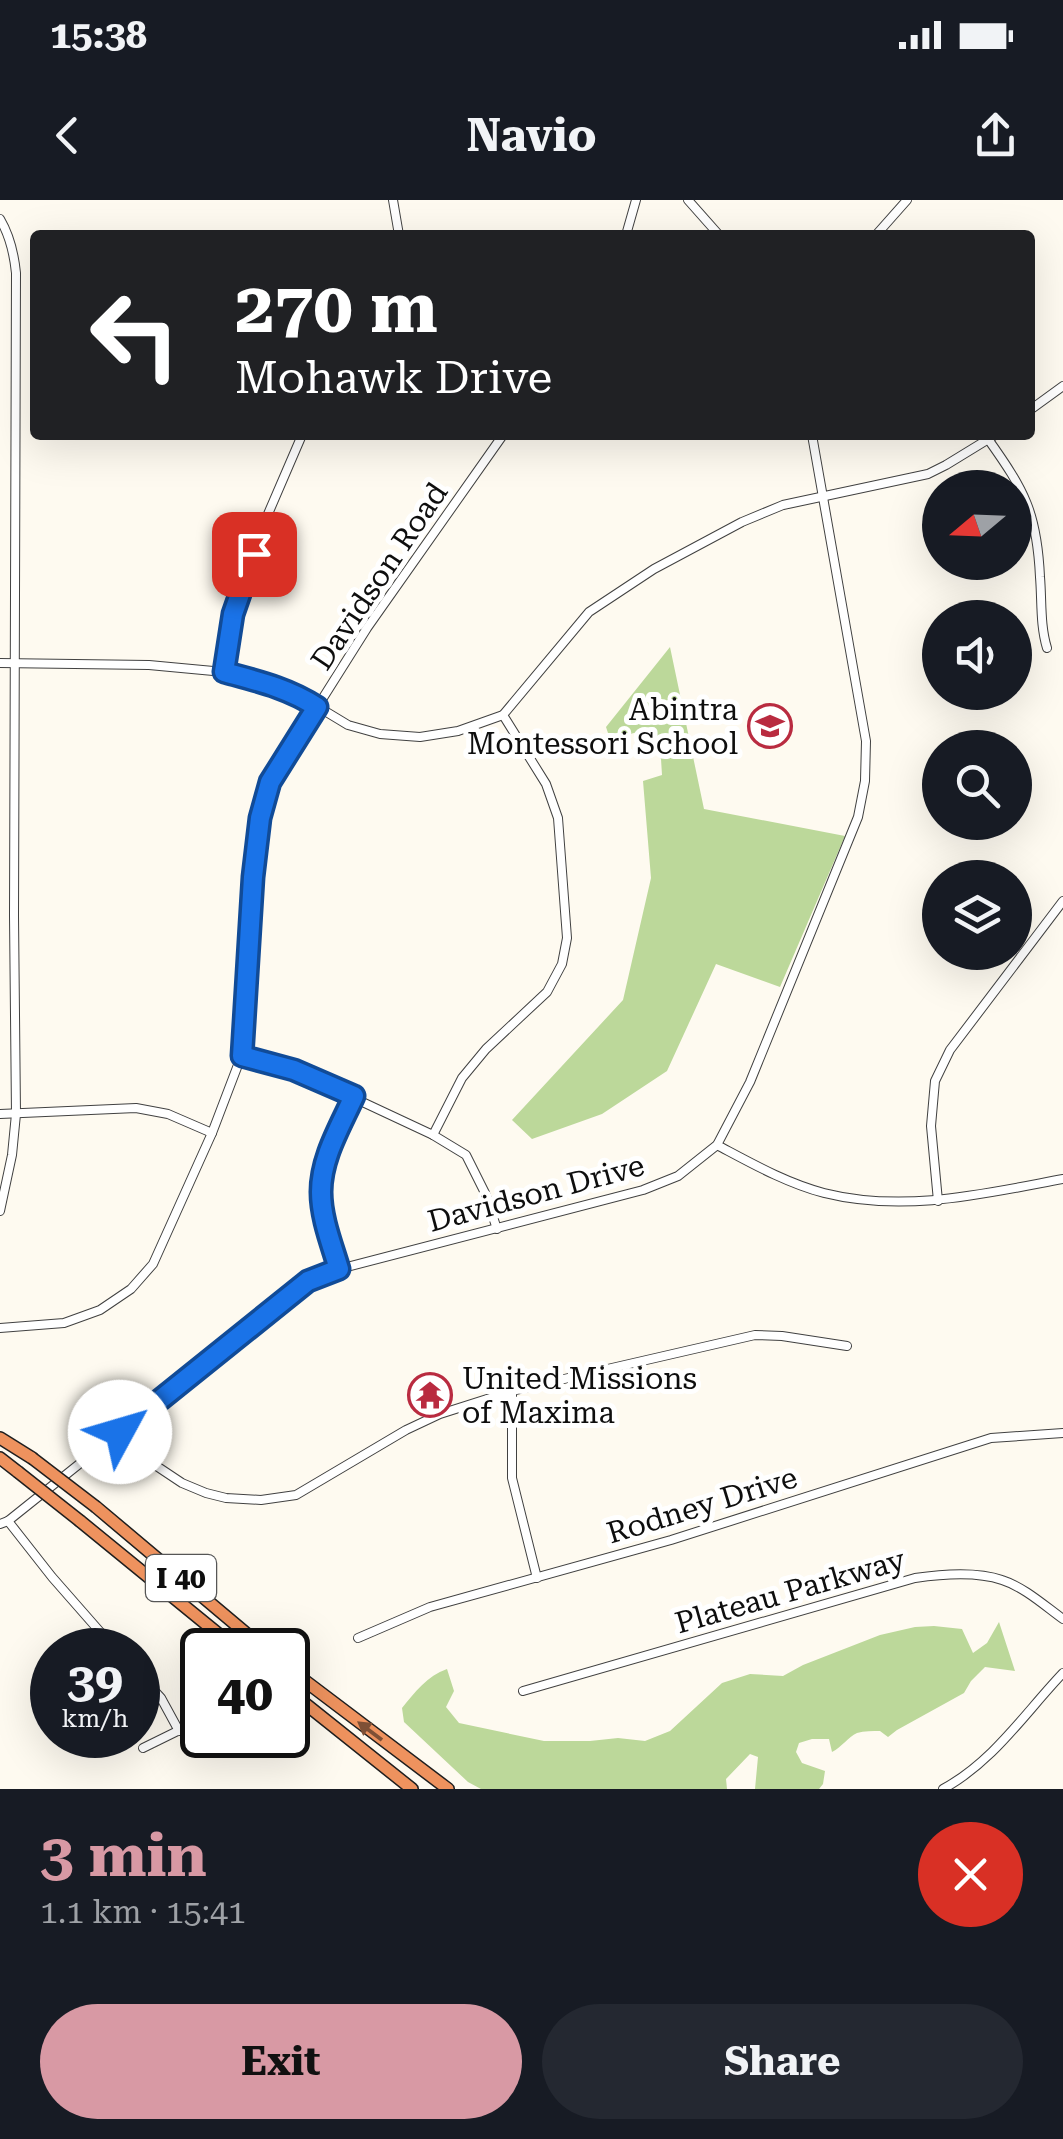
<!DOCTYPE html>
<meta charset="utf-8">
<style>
:root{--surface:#171b24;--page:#242831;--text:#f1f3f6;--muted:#9ea1a6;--accent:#d899a4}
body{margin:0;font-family:"Roboto Serif",serif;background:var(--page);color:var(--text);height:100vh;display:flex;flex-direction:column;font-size:38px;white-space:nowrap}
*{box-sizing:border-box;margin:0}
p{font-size:32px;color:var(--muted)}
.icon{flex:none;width:55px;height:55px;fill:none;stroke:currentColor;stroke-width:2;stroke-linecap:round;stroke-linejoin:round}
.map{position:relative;height:1589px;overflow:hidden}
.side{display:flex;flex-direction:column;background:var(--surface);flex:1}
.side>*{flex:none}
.banner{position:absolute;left:30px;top:30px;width:1005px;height:210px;border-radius:10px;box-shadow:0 10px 40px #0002;background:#202124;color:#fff;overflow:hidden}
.needle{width:65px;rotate:251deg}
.buttons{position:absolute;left:922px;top:270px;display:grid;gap:20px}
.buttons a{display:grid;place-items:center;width:110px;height:110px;border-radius:50%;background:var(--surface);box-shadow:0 10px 40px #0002;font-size:50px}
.speed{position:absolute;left:30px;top:1428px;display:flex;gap:20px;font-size:50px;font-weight:700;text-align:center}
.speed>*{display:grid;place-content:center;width:130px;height:130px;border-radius:50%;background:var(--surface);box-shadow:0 10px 40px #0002;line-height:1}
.speed small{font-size:25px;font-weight:400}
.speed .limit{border:5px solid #111;border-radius:15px;background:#fff;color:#111}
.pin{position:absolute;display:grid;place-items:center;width:85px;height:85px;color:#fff;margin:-42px;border-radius:20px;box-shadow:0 5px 15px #0006}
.me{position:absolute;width:110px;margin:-55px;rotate:51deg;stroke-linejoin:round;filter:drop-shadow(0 0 8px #0008)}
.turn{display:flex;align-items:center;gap:35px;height:210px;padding:0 40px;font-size:45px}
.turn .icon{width:130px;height:130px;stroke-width:2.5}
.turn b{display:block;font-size:70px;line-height:85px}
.round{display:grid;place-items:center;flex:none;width:105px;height:105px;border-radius:52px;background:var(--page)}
.summary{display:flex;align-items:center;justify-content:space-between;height:170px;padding:0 40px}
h1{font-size:60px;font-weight:700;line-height:75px;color:var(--accent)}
.cta{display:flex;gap:20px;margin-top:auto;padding:20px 40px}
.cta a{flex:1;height:115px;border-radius:60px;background:var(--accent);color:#111;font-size:40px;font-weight:700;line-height:115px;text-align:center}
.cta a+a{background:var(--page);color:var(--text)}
.status{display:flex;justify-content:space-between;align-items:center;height:70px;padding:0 50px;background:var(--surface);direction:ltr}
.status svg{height:28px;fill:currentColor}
header{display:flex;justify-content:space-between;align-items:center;height:130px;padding:0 40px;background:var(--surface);font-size:45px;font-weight:700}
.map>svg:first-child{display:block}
</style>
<div class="status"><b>15:38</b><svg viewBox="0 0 49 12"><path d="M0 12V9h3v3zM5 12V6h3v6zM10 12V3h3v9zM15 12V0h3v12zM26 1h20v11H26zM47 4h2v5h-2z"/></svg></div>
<header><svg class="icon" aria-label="back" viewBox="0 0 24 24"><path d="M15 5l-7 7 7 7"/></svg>Navio<svg class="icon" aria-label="share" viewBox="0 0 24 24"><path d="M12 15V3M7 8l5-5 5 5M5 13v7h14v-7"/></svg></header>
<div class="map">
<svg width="1063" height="1589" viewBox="0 0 1063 1589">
<rect width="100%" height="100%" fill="#fefaf0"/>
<!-- forest -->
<g fill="#bcd89a">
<path d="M670,447L704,609L845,636L780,787L716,764L667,871L602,914L532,939L512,920L623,800L651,678L643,581L662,575L661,559L650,529L610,539L606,527Z"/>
<path d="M999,1422L1015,1471L985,1467L971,1481L964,1493L897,1530L888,1537L880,1531C873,1531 864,1531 857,1533C848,1537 842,1547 832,1552L829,1539H812L799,1543L796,1552L802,1563L825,1571L823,1584L819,1589H755L758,1557L750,1554L726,1579L727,1589H481L468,1582L404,1522L402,1508C415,1492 427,1476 447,1469L454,1491L446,1507L459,1523L544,1541H590L618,1538L645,1541L670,1531L722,1483L750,1474L783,1476L803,1465L880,1435L915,1427L934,1426L962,1429L973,1453L987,1443Z"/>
</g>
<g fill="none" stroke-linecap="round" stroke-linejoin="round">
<!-- minor casing -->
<g stroke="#414141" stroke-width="10">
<g id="minor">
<path d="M393,0L399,35"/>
<path d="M688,0L719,35"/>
<path d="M0,19C10,36 14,53 16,73L14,716L16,914L12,955L0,1011"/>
<path d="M626,35L636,0"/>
<path d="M876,35L907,0"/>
<path d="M1030,210L1063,186"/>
<path d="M988,239C1025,291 1037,313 1040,377C1042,401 1040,425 1047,448"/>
<path d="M0,463L149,465L224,472L279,487L300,496L348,525L380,534L420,537L458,531L503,515L589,412L654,369L742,322L783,305L928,274L946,265L995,235"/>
<path d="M224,472L233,413L268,314L302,235"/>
<path d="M241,857L294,870L433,935L466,955L485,993L497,1029"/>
<path d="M0,914L136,908L168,914L212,933"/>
<path d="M433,935L462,878L486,849L547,792L562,764L567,738L558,618L546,584L503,515"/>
<path d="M717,945C751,963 786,983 824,993C904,1013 983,994 1063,979"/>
<path d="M938,1001L931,926L935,881L950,850L1063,701"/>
<path d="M339,1069C332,1045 321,1018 321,993C321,958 340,927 353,896"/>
<path d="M0,1128L64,1123L100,1110L131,1089L153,1064L212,933L241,857L256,645L270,582L367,428L503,235"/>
<path d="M512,1191V1278L537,1378"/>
<path d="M120,1232L149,1261L182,1283L206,1293L226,1298L261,1300L296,1295L406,1230L440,1214L512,1191L755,1135L782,1136L847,1146"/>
<path d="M8,1321L52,1377L116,1450"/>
<path d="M0,1324L8,1321L308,1081L339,1069L643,990L678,976L717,945L750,882L858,617L865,581L866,541L812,235"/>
<path d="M358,1438L430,1407L671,1340L991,1238L1063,1233"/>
<path d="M138,1473L161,1498L179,1531"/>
<path d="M523,1491L915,1378C942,1374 976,1371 1002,1380C1024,1387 1045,1406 1063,1419"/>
<path d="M143,1548L202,1519"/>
<path d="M943,1589C994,1561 1024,1514 1063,1473"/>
</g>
</g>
<!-- highway casing -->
<g stroke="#1f1f1f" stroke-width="14">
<g id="highway">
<path d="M0,1238L32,1258"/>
<path d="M0,1258L18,1272"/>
<path d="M96,1307L266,1450"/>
<path d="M80,1321L238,1450"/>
<path d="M288,1468L448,1589"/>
<path d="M288,1490L412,1589"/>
</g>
</g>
<!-- minor -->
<use href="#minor" stroke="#fff" stroke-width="8"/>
<!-- highway -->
<use href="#highway" stroke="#ee925e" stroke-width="11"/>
<!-- highway-bridge casing -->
<g stroke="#1f1f1f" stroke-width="14" stroke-linecap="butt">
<g id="highway-bridge">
<path d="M32,1258L96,1307"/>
<path d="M18,1272L80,1321"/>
</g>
</g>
<!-- highway-bridge -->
<use href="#highway-bridge" stroke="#ee925e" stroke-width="11"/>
</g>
<!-- one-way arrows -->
<defs><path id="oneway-solid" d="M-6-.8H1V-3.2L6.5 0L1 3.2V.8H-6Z" transform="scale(2.5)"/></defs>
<use fill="#7e5036" href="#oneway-solid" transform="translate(370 1531) rotate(-143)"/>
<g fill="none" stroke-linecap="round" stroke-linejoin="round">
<!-- route casing -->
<g stroke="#114b97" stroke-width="25">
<path id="route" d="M120,1232L308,1081L339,1069C332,1045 321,1018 321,992C321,958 340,927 354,896L294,870L242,856L253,677L260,618L270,582L317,507C288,488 257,481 224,472L233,414L254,354"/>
</g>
<!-- route -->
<use href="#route" stroke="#1a73e8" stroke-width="18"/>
</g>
<!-- icons -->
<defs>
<g id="school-ring" transform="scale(2.25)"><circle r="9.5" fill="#fff" stroke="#b92b40" stroke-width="1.5"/><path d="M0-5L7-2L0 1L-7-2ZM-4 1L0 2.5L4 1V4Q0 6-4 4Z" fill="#b92b40"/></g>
<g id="temple-ring" transform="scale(2.25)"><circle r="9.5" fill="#fff" stroke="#b92b40" stroke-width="1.5"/><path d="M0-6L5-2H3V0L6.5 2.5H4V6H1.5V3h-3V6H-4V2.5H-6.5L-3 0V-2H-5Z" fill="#b92b40"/></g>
</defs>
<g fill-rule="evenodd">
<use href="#school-ring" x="770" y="526"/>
<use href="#temple-ring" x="430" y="1195"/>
</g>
<g text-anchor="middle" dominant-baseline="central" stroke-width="10" stroke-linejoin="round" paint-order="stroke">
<!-- shield labels -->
<rect fill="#fff" stroke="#565656" stroke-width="2.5" x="146" y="1355" width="70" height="46" rx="8"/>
<g font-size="28" font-weight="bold" fill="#0e0e0e">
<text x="181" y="1378">I 40</text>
</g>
<!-- street labels -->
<g font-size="30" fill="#0e0e0e" stroke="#fff">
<text transform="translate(379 376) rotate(-56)">Davidson Road</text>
<text transform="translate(536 993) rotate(-15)">Davidson Drive</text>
<text transform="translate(702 1305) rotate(-17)">Rodney Drive</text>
<text transform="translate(790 1391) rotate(-16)">Plateau Parkway</text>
</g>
<!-- poi labels -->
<g font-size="30" fill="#0e0e0e" stroke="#fff" text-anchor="end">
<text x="738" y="509">Abintra<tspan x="738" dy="34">Montessori School</tspan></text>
<text x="462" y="1178" text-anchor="start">United Missions<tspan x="462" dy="34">of Maxima</tspan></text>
</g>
</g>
</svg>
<div class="buttons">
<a><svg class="needle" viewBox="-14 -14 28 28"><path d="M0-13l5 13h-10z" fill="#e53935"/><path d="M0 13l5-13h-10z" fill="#9ea1a6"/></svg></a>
<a><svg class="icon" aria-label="sound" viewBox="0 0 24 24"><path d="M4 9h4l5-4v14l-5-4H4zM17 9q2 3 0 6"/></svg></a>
<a><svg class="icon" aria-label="search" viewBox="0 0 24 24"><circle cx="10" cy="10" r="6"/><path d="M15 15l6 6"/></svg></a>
<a><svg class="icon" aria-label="layers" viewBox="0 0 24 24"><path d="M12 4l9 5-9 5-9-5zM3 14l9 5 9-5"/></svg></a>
</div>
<div class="speed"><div>39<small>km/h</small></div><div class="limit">40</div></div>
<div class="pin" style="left:254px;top:354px;background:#d93025"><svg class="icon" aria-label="arrive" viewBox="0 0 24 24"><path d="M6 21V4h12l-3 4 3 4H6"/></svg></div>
<svg class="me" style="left:120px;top:1232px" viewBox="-20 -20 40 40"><circle r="19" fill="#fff"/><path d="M0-13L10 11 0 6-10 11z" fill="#1a73e8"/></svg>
<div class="banner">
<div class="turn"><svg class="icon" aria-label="left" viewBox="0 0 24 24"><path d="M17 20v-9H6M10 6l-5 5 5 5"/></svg><div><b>270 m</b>Mohawk Drive</div></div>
</div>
</div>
<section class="side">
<div class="summary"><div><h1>3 min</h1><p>1.1 km · 15:41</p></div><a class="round" style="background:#d93025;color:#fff"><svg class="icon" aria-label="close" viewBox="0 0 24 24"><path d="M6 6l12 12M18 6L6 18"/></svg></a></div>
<div class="cta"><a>Exit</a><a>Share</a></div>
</section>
